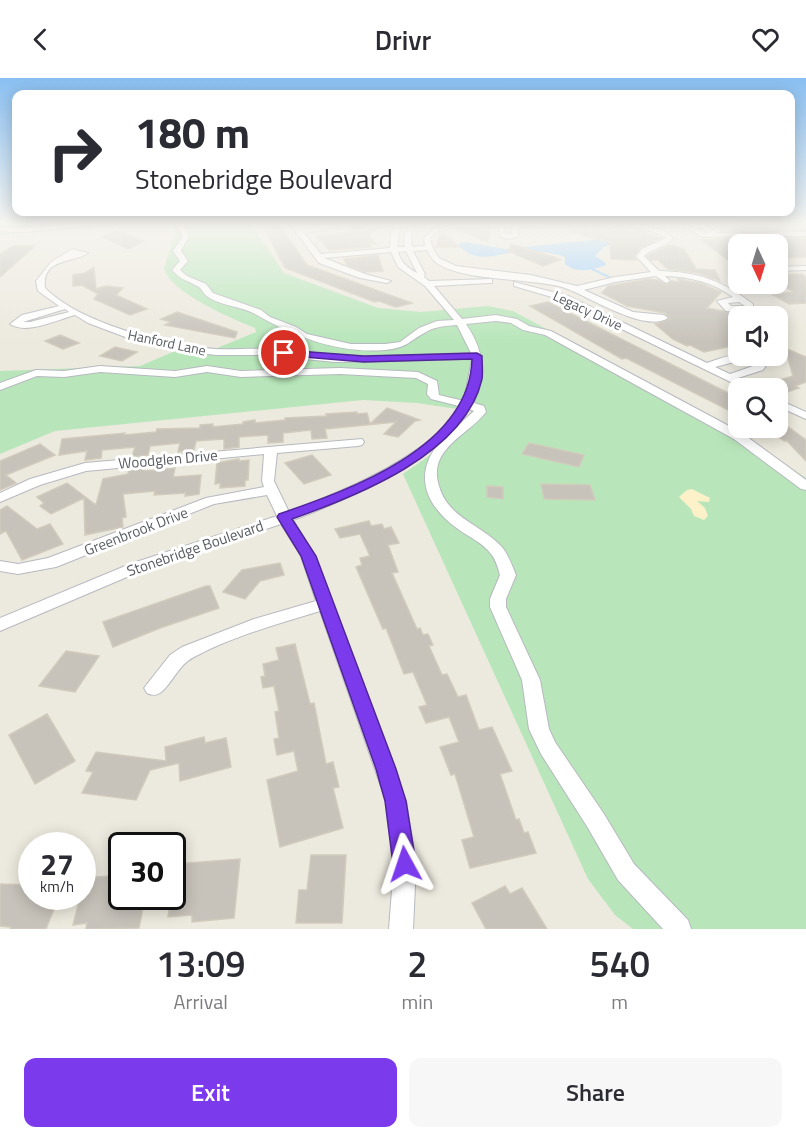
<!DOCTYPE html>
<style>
:root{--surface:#fff;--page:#f7f7f7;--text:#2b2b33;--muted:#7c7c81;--accent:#7c3aed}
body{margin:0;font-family:"Titillium Web",sans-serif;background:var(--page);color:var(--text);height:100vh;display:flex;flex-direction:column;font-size:22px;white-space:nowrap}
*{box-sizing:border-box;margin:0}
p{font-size:20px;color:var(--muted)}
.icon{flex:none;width:33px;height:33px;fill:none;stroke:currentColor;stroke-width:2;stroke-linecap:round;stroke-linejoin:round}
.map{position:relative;height:851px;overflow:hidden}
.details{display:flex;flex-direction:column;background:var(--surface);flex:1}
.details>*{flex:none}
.top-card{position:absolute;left:12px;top:12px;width:783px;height:126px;border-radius:12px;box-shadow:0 3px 15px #0003;background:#fff;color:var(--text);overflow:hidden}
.needle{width:39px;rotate:176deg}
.buttons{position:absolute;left:728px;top:156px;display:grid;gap:12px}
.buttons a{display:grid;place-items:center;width:60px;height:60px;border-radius:12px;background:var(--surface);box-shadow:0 3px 15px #0003;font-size:30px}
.speed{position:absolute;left:18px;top:754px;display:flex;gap:12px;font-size:30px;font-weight:700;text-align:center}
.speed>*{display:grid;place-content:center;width:78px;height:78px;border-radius:50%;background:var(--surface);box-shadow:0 3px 15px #0003;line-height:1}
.speed small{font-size:15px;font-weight:400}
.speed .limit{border:3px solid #111;border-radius:9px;background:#fff;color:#111}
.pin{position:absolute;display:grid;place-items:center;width:51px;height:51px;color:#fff;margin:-26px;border:3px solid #fff;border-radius:50%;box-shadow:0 2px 6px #0007}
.me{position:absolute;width:66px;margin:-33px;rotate:355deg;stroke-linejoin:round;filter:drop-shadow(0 0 4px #0008)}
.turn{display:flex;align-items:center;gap:21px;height:126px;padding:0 24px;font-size:27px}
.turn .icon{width:78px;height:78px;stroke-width:2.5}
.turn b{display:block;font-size:42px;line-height:51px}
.eta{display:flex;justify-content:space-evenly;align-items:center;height:102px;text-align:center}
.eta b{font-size:36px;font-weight:600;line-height:42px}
.primary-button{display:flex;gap:12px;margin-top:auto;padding:12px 24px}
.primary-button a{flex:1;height:69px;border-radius:12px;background:var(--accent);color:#fff;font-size:24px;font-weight:600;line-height:69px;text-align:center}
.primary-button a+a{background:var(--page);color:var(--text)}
header{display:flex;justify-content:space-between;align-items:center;height:78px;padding:0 24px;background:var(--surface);font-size:27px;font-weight:600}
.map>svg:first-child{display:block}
</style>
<header><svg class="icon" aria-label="back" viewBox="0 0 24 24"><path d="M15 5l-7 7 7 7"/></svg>Drivr<svg class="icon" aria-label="heart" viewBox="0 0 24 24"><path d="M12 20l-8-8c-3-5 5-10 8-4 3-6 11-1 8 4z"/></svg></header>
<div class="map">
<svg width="806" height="851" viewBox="0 0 806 851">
<rect width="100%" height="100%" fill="#ece9de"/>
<!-- green -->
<g fill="#b8e6ba">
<path d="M0,146H128L0,157Z"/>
<path d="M174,146H251L284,195L378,230L421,234L488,228L513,233L731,350L806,400V851H633L615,837L588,801L403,396C428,379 456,360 471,333L417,325L363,322L55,353L0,376V293L140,288L187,268L215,271L256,254L255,250C233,241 169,214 164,190L174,159Z"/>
</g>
<!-- sand -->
<path fill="#fcf1c9" d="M692,411L710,420L709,424L697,423L705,430L708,438L704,442L694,438L691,431L679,419L687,412Z"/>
<!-- water -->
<path fill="#9bd0ff" d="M611,160V166L604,169L595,178L605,184L606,187C592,192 577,196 565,186V179C549,173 526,172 509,175C487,179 475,184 457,166L466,164L505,171Z"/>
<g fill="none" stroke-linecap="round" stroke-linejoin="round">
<!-- stream -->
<path stroke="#9bd0ff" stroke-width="2" d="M592,191L609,199"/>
</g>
<!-- building -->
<g fill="#c7c3bb" stroke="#d1cbbc" stroke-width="1.5">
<path d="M262,146H279L307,187L412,225L396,229L379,223L375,224L285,190Z"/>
<path d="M352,146H367L366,150L376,151L368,157L376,166H368L371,169L329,172L317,158L349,154Z"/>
<path d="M721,146H798L804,152L721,153L714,147H723Z"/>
<path d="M573,150L628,152L630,154L637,152L661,160L640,170L634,178L636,182L611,181L610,164L572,155Z"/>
<path d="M490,151L488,164L458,152L459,151Z"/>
<path d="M115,153L121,154L144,163L128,171L102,159Z"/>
<path d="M446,155L458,169H436L440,156Z"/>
<path d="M806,160V179L777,180V166H738V183L731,184L701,162Z"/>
<path d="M511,166L554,179L560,182L543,188L508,173Z"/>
<path d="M669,167L684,171L696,191L715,192L720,203L698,195L668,191L658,182H651L647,178Z"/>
<path d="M13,168H35L0,199V176Z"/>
<path d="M378,177L383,193L365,194L347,187L344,181Z"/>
<path d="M94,189L96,211L106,208L123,210L116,217L147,231L130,237L94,221L98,216L82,207L73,208V197L85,195Z"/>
<path d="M802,196L806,199V225L789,226L773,217L793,214L777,203V197Z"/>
<path d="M648,201L658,202L667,207L672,203L680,204L678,201L683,202L700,205L721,214L707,230L738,236V267L704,274L690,267L687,268L673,261L655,246L670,241L665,235L627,228L602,215L608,208Z"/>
<path d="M548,224L738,320V337L626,280L622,281L530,228Z"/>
<path d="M177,234L237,254L235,260L165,247L171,244L161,241Z"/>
<path d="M60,257L79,265L63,271L45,263Z"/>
<path d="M115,269L137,274L122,283L100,278Z"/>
<path d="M785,270L806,279V304L795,308L799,310L785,315L767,306L793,298Z"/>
<path d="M387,330L420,342L415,343L398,359L384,356L396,344L325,351L327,360L312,361L311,352L283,355V364L268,365V357L239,359V369L224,371V361L196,363L194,372L178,374L180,365L150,368L148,377L132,379L135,369L102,372L101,380L85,382L87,373L59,377L62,361L125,355L124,357L156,354L157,351L200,350V347L213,346V349L243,346V344L255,342V345L285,342V340L327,338L326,336L357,334V336L367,335L370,346Z"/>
<path d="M783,345L806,362V383L787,363H784L766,350H777V346Z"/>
<path d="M529,365L584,377L579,389L522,376Z"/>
<path d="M40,366L55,377L6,397L16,405L0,412V383Z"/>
<path d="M312,377L331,397L304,406L285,385Z"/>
<path d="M239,381V383L249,382L248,402H245V408L220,410V405L215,406L217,385Z"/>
<path d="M145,390V393L175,390L173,399L201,397L199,416L185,418L186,415L154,417L155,413L123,416L126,439L122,440L123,449L85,457L84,420L51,436L40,428L44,425L37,419L67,405L96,427L103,401L128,396L129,391Z"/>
<path d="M541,406L590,407L595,422L544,421Z"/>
<path d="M487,408L503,409V421L487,419Z"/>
<path d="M7,428L37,451L50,446L63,466L22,482L6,453L0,456V432Z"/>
<path d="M369,443L371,448L382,446L384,451L391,449L399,465L388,467L398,494L392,495L417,551L420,550L423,557L428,556L433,567L429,568L442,597L447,596L458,619L466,617L479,652L492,649L512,693L500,696L516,742L519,741L524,755L528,754L536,775L470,790L462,762L474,759L455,696L451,697L440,669L459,664L449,639L426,645L419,629L427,627L413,594L404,596L386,550L383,551L356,489L362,487L360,480L370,478L360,456L340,460L335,451Z"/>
<path d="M280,485L284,497L260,503L245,521L223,514L242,492Z"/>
<path d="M206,508H210L219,530L160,550L113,569L103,544Z"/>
<path d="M295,566L310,626L314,625L326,686L333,684L339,709L333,710L343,750L280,769L267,702L298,693L294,673L277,677L274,661L279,660L275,634L279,633L274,608L263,610L261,599L265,598L263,586L279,582L276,570Z"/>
<path d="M66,573L99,578L75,614L39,608Z"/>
<path d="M47,636L75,683L35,706L9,657Z"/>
<path d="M204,659L205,665L226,660L231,689L180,703L179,685L150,692L136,722L82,715L93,694L86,693L96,674L166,683L165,669Z"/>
<path d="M311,777H346L342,845H296L299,812H307Z"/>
<path d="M240,781L234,840L192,844V837L168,839L176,786Z"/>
<path d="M122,797V819H145L139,850L86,851L87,845L73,847L80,819H82L85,800Z"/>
<path d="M0,806L32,807V819H51L46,831H54L46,851H10L11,849L0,848Z"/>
<path d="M505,808L510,816L522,810L547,851H486L472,825Z"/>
</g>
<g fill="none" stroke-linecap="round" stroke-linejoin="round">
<!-- minor casing -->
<g stroke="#b6b9bf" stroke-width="2">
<g id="minor">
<path d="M85,146H108L24,154L0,153V149L24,150Z"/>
<path d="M179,146H185L183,149L189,158L181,173L188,183L180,192L187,198L206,206L213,215L261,232L270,239L296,249L307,256L351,266H385L400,264L419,250L437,243L454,242L425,208L398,189L391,174L324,180L365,196L391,203L387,205L360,200L319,185L290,146L339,147L337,150L304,155L321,176L390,170L391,155L395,146H401L397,169H405L404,158L409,146H415L411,158L412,169L425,168L424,160L434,151L457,146L644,147L663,152L673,160C666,170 652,170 644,178L659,193C699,194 721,202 753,226V230L747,234L726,233L717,223L733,219C712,204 691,199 665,198L670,203L666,205L656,198L615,204L584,212L633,234L664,237L668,240C644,256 584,215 562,209C527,200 465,203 438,186C433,183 430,178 427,172L413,173L425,196L424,199L429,203L492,201V205H489L434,208L462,241L496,237L517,241L529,248L551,253L742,355L806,402V412L801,411L734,361L545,257L523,252L511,245L496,243L466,246C485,274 485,294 474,325L484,328L486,334C473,351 450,361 440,381C436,389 436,399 439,408C448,440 480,446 501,468C508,476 512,487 516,497L506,521V529L540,602L549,651L555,664L604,736L634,786L688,842L691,851H663L618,802L588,750L541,676L529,651L522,602L490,529V521L500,497C498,490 496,482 491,476C483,465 469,459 458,451C427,429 412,398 439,365C394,398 345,423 293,442L315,478L406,723L416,786L413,851H389L394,786L386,723L320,533C278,546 233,558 194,579C178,587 173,605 160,615C155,618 151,617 147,615L144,610L170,577L182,569L254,541L316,523L301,478L281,446L141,493L0,553V540L130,486L277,438L267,417L214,426L56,489L18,496L0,493V483L18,486L48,480L206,420L264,409L262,403L264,376L86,393L40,407L0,424V415L30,401L85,385L362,361L364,364L362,367L358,368L277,375L274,403L289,434C340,414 393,393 436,357C445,349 452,338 459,328L431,321L427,316L428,306L416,300L340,296L241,299L207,294L175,299L100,294L64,299L37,298L0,312V305L36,292L64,293L100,288L175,293L207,288L241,293L340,290L418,294L437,303L439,317L464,323L472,281L335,284L266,277H216L184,273L128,260L88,245L75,237C57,242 26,257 10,246L22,237L59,228L38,213L36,203L51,184L72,171L88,175C74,185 41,180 45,210C81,246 166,267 215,271C232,272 249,270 265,271C288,272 311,277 334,278C379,280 426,276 471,275L457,247C446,248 436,248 426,254C409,263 407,270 385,272C339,276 295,259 255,236C241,228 221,228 208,219C204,217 202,211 199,209C189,203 180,202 172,192L180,183L173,173L183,158L177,149ZM459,149H498L500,158L507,161L518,159V149C552,149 642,141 666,160L642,171L636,178L651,194L615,199L577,208L531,197L456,188L439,180L433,171L430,160L438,153ZM504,149H512V156H505ZM406,173L417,195C407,190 401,184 398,174ZM739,224L745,228H731L728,225ZM65,231L69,234L30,244H23ZM469,331L474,333L450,355Z"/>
<path d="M687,146L705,147L718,155L806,154V158L702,159L685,149ZM695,150H702L709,155H703Z"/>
<path d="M806,188V192L777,193V189Z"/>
<path d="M514,204L568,218L707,285C726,278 751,269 767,286L763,292L738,300L755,310H743L562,222L514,208ZM742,282L756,287L730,296L715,289Z"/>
<path d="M777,321L806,334V341L777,328Z"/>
</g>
</g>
<!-- minor -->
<use href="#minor" fill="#fff" fill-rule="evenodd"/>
</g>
<!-- sky -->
<linearGradient id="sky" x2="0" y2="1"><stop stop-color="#89bff1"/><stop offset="0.55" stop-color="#f6f5f0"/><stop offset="1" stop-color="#f6f5f0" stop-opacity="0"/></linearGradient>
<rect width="806" height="265" fill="url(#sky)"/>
<!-- route -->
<path fill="#7c3aed" stroke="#51269a" stroke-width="1.5" d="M284,272L364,278L477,275L482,278C482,285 483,294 482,301C465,376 357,418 292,441L316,478L396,691L406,723L416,786L413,794L405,797L396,794L393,786L385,723L376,691L301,478L277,439L279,436C349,412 470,370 472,281L364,284L280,277V273Z"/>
<g text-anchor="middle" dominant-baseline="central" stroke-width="6" stroke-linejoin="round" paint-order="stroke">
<!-- far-street labels -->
<g font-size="14" fill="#575b61" stroke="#fff">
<text transform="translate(588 232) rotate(25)">Legacy Drive</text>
<text transform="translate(167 264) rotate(12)">Hanford Lane</text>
</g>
<!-- street labels -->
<g font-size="15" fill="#575b61" stroke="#fff">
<text transform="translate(168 381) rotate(-5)">Woodglen Drive</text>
<text transform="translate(136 453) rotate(-21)">Greenbrook Drive</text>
<text transform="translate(195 470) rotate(-19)">Stonebridge Boulevard</text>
</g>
</g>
</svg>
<div class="buttons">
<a><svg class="needle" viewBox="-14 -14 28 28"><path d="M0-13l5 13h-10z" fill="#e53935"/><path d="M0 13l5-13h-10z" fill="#7c7c81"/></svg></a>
<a><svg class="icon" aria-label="sound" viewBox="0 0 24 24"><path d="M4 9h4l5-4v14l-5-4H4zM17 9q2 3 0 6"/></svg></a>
<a><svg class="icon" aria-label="search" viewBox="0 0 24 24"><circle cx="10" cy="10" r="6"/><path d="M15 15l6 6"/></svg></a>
</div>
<div class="speed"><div>27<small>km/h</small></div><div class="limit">30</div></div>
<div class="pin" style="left:284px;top:275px;background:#d93025"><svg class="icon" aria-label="arrive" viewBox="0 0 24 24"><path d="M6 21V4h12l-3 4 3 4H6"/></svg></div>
<svg class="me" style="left:405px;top:786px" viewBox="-20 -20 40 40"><path d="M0-17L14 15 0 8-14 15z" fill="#7c3aed" stroke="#fff" stroke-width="4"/></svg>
<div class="top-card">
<div class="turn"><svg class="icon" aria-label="right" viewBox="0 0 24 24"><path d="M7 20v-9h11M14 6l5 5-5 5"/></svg><div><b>180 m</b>Stonebridge Boulevard</div></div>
</div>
</div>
<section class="details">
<div class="eta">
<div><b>13:09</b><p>Arrival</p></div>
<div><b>2</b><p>min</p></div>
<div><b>540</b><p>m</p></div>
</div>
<div class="primary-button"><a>Exit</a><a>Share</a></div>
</section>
